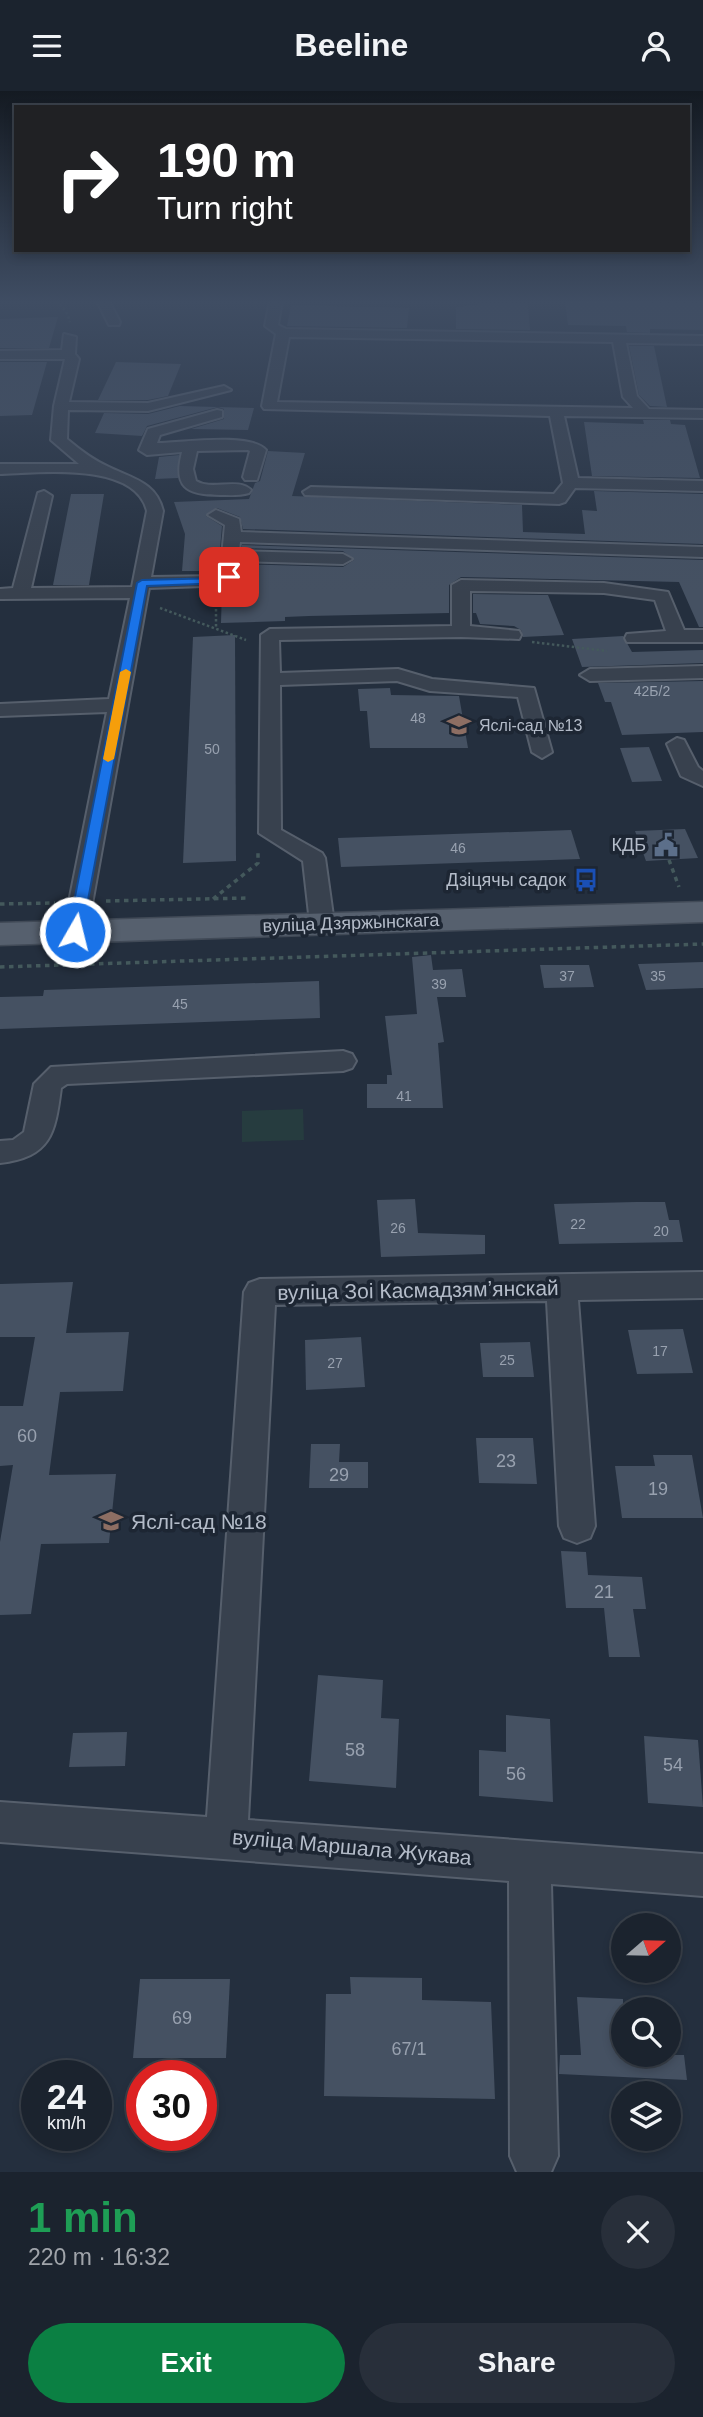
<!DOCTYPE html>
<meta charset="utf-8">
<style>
:root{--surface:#1b232e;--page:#282f3a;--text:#f1f3f6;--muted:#a0a4aa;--line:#39404a;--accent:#0b8043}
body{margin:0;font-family:Arial,sans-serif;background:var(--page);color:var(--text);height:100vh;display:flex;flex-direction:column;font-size:26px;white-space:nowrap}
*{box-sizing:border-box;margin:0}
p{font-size:23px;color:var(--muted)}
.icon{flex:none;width:38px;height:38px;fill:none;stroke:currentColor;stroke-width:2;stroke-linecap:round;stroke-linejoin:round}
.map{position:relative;height:2081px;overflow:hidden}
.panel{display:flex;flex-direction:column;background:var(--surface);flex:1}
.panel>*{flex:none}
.top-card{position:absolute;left:14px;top:14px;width:676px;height:147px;border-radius:0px;box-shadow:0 4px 10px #0003,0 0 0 2px var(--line);background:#202124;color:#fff;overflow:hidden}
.needle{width:46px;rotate:70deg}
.buttons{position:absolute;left:611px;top:1822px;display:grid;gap:14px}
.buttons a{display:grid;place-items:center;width:70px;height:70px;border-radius:50%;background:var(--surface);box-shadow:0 4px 10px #0003,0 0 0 2px var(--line);font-size:35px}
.speed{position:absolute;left:21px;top:1969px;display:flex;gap:14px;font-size:35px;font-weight:700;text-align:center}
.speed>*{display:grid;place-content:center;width:91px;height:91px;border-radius:50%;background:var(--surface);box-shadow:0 4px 10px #0003,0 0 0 2px var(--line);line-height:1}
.speed small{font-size:18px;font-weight:400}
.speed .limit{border:10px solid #d22;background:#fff;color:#111}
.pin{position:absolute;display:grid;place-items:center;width:60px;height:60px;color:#fff;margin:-30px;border-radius:14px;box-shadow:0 4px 10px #0006}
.me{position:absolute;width:77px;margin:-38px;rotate:8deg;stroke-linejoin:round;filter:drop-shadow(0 0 5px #0008)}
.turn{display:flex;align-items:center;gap:24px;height:147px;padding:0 28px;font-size:32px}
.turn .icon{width:91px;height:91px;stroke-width:2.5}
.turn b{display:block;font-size:49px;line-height:60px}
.round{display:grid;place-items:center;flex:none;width:74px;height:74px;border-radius:37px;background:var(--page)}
.head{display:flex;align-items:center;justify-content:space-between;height:119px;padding:0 28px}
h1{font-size:42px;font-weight:800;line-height:52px;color:#1e9e55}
.cta{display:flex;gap:14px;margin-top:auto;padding:14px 28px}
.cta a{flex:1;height:80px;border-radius:42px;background:var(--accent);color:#fff;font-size:28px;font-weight:800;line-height:80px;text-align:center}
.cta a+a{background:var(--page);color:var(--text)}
header{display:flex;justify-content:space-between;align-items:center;height:91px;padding:0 28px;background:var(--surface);font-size:32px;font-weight:800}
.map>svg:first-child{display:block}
</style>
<header><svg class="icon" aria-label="menu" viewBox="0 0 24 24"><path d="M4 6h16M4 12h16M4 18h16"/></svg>Beeline<svg class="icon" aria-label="person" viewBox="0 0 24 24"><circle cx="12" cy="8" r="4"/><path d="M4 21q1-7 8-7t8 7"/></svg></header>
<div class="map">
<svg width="703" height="2081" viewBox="0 0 703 2081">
<rect width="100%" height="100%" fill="#242f3e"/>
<!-- green -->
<path fill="#263c3f" d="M303,1018L304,1049L242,1051V1020Z"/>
<!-- building -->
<g fill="#455162">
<path d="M565,210L703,212V239L650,238V242L627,241L626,235L568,234Z"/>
<path d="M492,212L528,213L530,239L456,238V216Z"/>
<path d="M291,214L409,217L407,237L287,235Z"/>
<path d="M58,226L49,257H0V228Z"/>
<path d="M629,255H654L667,316L650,315L639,304Z"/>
<path d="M0,271H47L32,324L0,325Z"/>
<path d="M116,271L181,273L168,305L148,309H98Z"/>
<path d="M180,315L254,317L248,339L191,338L224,328V318L218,316L147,335L142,345L95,342L104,322L148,323Z"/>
<path d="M643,329H670L671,333L685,334L700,387L592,385L584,331L644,333Z"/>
<path d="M268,360L305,362L292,405L522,414L523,441L585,443L582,419L597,420L594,400L703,403V453L243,438L240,426L217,417L206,425L222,435L218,480H182L185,443L174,411L249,408L255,392L260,390Z"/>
<path d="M179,364L178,387L155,388L159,366Z"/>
<path d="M71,403H104L89,494H53Z"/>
<path d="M242,454L703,469V536H699L679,491L461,486L449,494V522L309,525L285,526V530L221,532L222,497L233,496L240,488L241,473L343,476L354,469L343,460L242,457Z"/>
<path d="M473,503L548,504L564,544L523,546L521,539L514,535L480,533L476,522H473Z"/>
<path d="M235,544L236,770L183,772L193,546Z"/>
<path d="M623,545L632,561L703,559V572L582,576L572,548Z"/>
<path d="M703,590V641L622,644L611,611H605L598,592Z"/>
<path d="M390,597L391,604L459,605L468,657H370L367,620H360L358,598Z"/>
<path d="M649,656L662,690L632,691L620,657Z"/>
<path d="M685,738L698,767L646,770L635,740Z"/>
<path d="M571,739L580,768L341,776L338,747Z"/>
<path d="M431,864L433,879L462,878L466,906H437L444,951L438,952L443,1017H367V993H387V984H392L385,925L417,923L412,866Z"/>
<path d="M703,871V897L646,899L638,873Z"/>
<path d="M540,874H589L594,896L544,897Z"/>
<path d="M319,890L320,927L0,938V906L43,905L44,899Z"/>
<path d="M415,1108L418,1142L485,1144V1163L381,1166L377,1109Z"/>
<path d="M636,1111H665L669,1129H679L683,1151L559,1153L554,1113Z"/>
<path d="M73,1191L66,1242L129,1241L123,1300L60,1301L49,1384L116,1383L109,1452L41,1453L31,1523L0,1524V1451L13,1374L0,1375V1315H23L35,1246H0V1193Z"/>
<path d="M683,1238L693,1282L637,1283L628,1239Z"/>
<path d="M361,1246L365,1296L306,1299L305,1249Z"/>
<path d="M530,1251L534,1286H483L480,1252Z"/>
<path d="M476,1347H533L537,1393L479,1392Z"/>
<path d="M311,1353H340L339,1371H368V1397H309Z"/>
<path d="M653,1364H692L703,1427H622L615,1375H655Z"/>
<path d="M561,1460L586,1461L588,1484L642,1486L646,1518H633L640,1566H609L604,1517H566Z"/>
<path d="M318,1584L383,1589L381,1627L399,1628L396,1697L309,1690Z"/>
<path d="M506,1624L550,1628L553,1711L479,1705V1659L506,1661Z"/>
<path d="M127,1641L125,1675L69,1676L73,1642Z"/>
<path d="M644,1645L698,1649L703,1716L648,1712Z"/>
<path d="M350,1886L422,1887V1909L491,1911L495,2008L324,2005L326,1903H351Z"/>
<path d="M140,1888H230L226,1967H133Z"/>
<path d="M577,1906L623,1908V1964H684L687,1989L559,1983L560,1964H581Z"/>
</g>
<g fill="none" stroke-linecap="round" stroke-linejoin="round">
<!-- minor casing -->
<g stroke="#565f6c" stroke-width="4">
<g id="minor">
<path d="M97,210H109L120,231L119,234H109Z"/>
<path d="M270,210H282L278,234L286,238L703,245V253L626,252L637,305L649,318L703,319V327L564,325L578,387L703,390V400L575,397L565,411L559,413L305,404L303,401L311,396L554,403L563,392L550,325L264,318L262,315L276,243L265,235ZM289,246L613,251L623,306L633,317L277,311Z"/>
<path d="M64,243L76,246L75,263L79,268L69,311L148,312L224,295L231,299L148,320L68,319L67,348C80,359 93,369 109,376C133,388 156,391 163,420L151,486L220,485L225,434L208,424L216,419L239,428L241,441L703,456V466L240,451L239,460L343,463L352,468L343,473L239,470L238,486L231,494L149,497L87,841L84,847H66L63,841L107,621L0,625V613L109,608L130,507L0,508V498L13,497L38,402L44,400L52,405L31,497L132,496L147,420C135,370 39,382 0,383V373H79L51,349L54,315L65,268H0V260L62,259Z"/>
<path d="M217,319L222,320V326L160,344L157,352C180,352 250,341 266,359L257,389H245L243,386L250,360L248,359L197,360L193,378L196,390C212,400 238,386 251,399L249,402C239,405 229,404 220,404C186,404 173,396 182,361L147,364L139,359L148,338Z"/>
<path d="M461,489L604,492L668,501L684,539H703V551H627L625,547L627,543L666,540L655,509L604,502L470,500V535L519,540L521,544L519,548L461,546L279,549L280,582L398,578L432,588L534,597L552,661L542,667L532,661L518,606L430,600L397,590L280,594L281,739L322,762L325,767L334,832L331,838H313L310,832L303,770L259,742L261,544L270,538L452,535V494Z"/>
<path d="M703,575V587L590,590L580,584L590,578Z"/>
<path d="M677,647L684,649L698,676L703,680V695L681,685L667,653Z"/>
<path d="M343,960L352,963L356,970L352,977L343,980L67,993L61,997C55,1043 51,1066 0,1072V1050L13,1049L24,1041L34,993L51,976Z"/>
<path d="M703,1181V1207L578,1209L595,1435L590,1447L577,1452L564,1447L559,1435L547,1210L275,1214L248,1729L703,1763V1805L551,1793L558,2065L551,2081H517L510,2065L509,1790L0,1751V1711L207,1726L244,1201L249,1192L260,1188Z"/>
</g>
</g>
<!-- major casing -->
<g stroke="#414a57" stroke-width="3">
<path id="major" d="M703,811V831L0,854V832Z"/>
</g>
<!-- path-far1 -->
<g stroke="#44595c" stroke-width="2.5" stroke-dasharray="2.5 2.5" stroke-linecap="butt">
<path d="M56,210L66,220L70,231"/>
<path d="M216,508V537"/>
<path d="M160,517L246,549"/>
<path d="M532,551L607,560"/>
</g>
<!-- path -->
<g stroke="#44595c" stroke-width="3.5" stroke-dasharray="4.5 4.5" stroke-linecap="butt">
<path d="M669,769L679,796"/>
<path d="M586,789L590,801"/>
<path d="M213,808L258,772V758"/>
<path d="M106,810L248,807"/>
<path d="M0,813L55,812"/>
<path d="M0,876L703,853"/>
</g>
<!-- minor -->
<use href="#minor" fill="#38414e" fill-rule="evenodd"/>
<!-- major -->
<use href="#major" fill="#56606e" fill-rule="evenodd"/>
</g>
<!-- sky -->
<linearGradient id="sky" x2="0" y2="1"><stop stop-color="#141a22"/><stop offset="0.42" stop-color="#3f4d63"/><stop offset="1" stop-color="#3f4d63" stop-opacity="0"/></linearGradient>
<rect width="703" height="502" fill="url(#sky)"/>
<!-- route -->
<path fill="#1a73e8" stroke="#114b97" stroke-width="2" d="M226,484L234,486L225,492L147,495L82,841L75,845L70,844L68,841L137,492L142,489L222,487Z"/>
<!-- slow -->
<path fill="#f59e0b" d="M126,578L131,581L114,668L108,671L103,668L120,581Z"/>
<!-- icons -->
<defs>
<g id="school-bare" transform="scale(1.89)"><path d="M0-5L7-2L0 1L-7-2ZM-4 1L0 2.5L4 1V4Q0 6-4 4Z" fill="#8d6e63" stroke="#1d2633" stroke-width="2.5" paint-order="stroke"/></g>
<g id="civic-bare" transform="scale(1.89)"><path d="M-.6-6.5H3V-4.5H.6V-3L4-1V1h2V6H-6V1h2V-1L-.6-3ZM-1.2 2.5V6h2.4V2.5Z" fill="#5c6f8a" stroke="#1d2633" stroke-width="2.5" paint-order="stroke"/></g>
<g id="bus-bare" transform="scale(1.89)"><path d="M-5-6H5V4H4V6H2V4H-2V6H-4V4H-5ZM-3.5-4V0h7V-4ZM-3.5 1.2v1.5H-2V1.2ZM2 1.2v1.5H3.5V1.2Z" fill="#1a4fb4" stroke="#1d2633" stroke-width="2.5" paint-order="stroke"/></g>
</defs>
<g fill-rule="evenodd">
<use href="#school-bare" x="459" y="634"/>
<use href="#civic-bare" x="666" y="754"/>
<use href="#bus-bare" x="586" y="789"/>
<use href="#school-bare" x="111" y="1430"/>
</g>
<g text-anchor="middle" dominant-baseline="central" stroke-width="7" stroke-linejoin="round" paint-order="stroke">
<!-- number labels -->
<g font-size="14" fill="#98a1af">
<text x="652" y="600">42Б/2</text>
<text x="418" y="627">48</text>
<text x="212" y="658">50</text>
<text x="458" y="757">46</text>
<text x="567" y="885">37</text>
<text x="658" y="885">35</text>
<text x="439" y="893">39</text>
<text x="180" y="913">45</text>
<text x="404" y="1005">41</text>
<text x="578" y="1133">22</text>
<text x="398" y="1137">26</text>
<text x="661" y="1140">20</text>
<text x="660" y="1260">17</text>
<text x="507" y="1269">25</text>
<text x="335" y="1272">27</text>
</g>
<!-- far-poi labels -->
<g font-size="16" fill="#b4bcc9" stroke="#1d2633" text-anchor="start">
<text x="479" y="634">Яслі-сад №13</text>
</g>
<!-- poi labels -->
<g font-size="18" fill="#b4bcc9" stroke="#1d2633" text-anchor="end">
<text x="646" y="754">КДБ</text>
<text x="566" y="789">Дзіцячы садок</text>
</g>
<!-- street labels -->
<g font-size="18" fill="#b4bcc9" stroke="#1d2633">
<text transform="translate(351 832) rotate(-2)">вуліца Дзяржынскага</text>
</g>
<!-- near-number labels -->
<g font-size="18" fill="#98a1af">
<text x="27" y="1345">60</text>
<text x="506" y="1370">23</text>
<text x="339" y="1384">29</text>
<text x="658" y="1398">19</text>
<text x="604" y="1501">21</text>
<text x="355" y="1659">58</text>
<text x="673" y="1674">54</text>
<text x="516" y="1683">56</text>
<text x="182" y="1927">69</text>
<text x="409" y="1958">67/1</text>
</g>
<!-- near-street labels -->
<g font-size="21" fill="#b4bcc9" stroke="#1d2633">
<text transform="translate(418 1199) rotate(-1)">вуліца Зоі Касмадзямʼянскай</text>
<text transform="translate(352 1756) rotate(5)">вуліца Маршала Жукава</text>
</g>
<!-- near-poi labels -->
<g font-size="21" fill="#b4bcc9" stroke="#1d2633" text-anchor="start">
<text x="131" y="1430">Яслі-сад №18</text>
</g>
</g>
</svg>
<div class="buttons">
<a><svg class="needle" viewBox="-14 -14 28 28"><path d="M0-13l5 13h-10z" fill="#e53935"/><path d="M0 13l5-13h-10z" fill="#a0a4aa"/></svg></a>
<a><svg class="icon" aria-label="search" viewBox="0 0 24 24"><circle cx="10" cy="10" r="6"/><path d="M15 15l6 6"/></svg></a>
<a><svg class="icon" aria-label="layers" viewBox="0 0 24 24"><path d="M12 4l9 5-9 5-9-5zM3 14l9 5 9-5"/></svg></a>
</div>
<div class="speed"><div>24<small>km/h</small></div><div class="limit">30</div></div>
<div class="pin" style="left:229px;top:486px;background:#d93025"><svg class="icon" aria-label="arrive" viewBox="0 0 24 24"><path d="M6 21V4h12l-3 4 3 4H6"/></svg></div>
<svg class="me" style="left:75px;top:841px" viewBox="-20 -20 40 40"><circle r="17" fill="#1a73e8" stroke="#fff" stroke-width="3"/><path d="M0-11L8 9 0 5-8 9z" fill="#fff"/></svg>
<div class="top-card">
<div class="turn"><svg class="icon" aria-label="right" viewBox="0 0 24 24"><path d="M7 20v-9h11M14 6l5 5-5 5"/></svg><div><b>190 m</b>Turn right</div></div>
</div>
</div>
<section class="panel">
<div class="head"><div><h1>1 min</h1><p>220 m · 16:32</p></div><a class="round"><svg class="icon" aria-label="close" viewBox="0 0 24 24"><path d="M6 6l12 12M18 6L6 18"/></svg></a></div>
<div class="cta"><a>Exit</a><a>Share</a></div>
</section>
